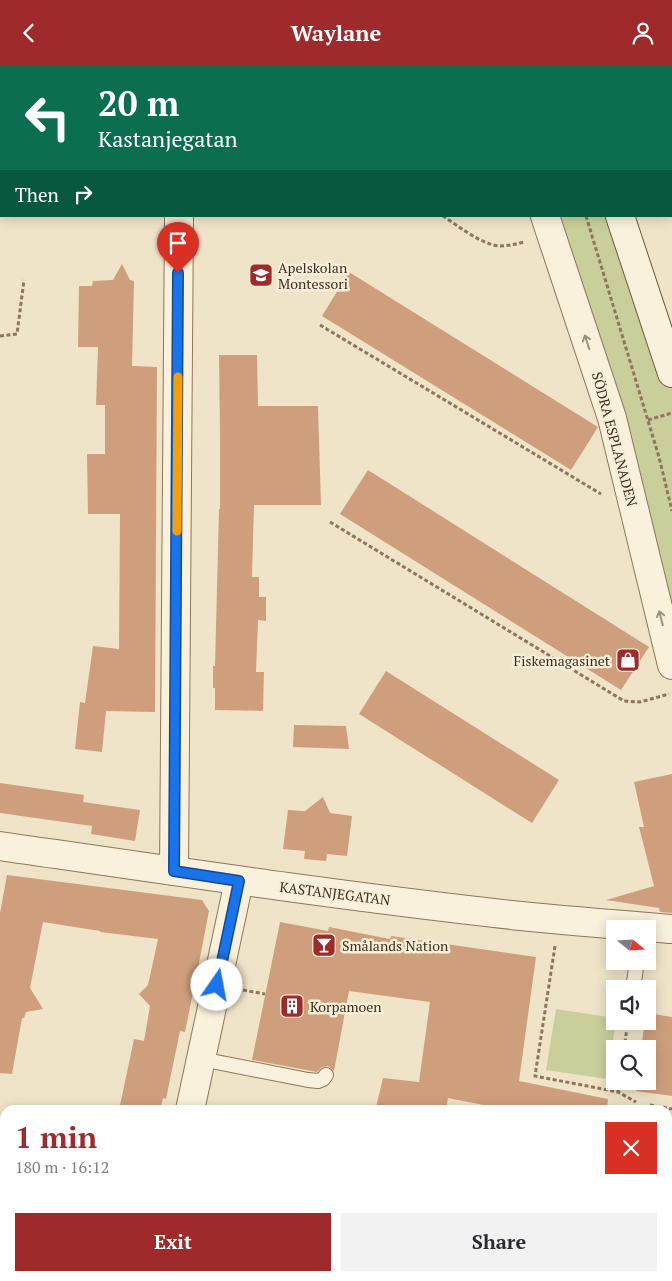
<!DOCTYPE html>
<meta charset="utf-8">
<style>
:root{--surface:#fff;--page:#f2f2f3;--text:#2b2b33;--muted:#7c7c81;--accent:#9e2a2b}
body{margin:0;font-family:"PT Serif",serif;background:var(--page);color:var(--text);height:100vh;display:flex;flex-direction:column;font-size:19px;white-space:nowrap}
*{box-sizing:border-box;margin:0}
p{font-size:16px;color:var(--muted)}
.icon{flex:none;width:28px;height:28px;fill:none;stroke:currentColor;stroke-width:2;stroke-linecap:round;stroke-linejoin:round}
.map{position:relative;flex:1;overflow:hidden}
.sheet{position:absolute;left:0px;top:1040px;width:672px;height:176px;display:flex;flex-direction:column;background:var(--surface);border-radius:15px 15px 0 0;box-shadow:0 2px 12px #0003}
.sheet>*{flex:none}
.guide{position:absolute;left:0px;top:0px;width:672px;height:152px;box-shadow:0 2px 12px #0003;background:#0b6e4f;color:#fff;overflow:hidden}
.needle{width:32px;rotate:108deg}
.controls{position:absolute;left:606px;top:855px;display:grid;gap:10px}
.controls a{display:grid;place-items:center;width:50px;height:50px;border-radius:0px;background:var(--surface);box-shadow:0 2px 12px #0003;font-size:25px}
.pin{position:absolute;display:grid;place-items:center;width:42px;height:42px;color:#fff;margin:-51px -21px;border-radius:50% 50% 50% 0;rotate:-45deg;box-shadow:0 0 5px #0007}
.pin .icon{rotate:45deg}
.me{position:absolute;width:55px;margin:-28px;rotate:12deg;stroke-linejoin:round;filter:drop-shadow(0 0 4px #0008)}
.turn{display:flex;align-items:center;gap:18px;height:105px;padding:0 15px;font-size:22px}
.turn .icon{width:65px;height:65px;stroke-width:2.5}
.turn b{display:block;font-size:35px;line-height:42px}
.then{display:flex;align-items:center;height:48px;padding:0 15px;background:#0003;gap:10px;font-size:19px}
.round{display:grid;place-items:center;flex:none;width:52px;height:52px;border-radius:0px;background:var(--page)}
.summary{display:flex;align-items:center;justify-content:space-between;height:85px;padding:0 15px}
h1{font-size:30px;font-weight:600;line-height:38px;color:var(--accent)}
.button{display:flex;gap:10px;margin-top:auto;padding:10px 15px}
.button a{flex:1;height:58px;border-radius:0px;background:var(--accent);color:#fff;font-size:20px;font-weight:600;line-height:58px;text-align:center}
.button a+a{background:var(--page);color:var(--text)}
header{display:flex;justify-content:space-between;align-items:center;height:65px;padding:0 15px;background:var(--accent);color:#fff;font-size:22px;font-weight:600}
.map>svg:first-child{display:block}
</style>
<header><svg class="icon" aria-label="back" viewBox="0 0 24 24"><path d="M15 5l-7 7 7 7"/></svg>Waylane<svg class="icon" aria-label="person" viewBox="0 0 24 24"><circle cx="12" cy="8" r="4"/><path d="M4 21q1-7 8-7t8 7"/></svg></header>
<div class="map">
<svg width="672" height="1216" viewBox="0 0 672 1216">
<rect width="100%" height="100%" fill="#f0e4c8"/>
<!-- green -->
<g fill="#c9cf9b">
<path d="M545,151H620L672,308V600Z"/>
<path d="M556,944L615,953L616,956L607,1014L546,1005Z"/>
<path d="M344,1211H567L573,1216H357L356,1215L346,1216Z"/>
</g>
<!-- building -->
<g fill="#cf9f7d">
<path d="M122,199L130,215L134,216L132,301L157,302L155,647L106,646L102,687L75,684L80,637L85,638L93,581L119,584L120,449H88L87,389H105V340H96L98,282H78L79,221H92L93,216L113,215Z"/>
<path d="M349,207L598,362L571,405L322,251Z"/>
<path d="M219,290H257L258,341H318L321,440H254L252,512H259V532H266V556L258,555L256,607H264L263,646L215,645V623H213V601H215L219,444H220V371Z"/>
<path d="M368,405L649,582L621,625L340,449Z"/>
<path d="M386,606L559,715L532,758L359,649Z"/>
<path d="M294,660L346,661L349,684L293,682Z"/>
<path d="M672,709V848L660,847L659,843L606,835L654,821L639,762H644L634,717Z"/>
<path d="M0,718L84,730L83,737L140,745L135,776L91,769L92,761L0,748Z"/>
<path d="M323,732L330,748L352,751L347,791L327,789L326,796L304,794L305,786L283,784L288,745L305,746Z"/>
<path d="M7,810L202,835L209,846L197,908L185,967L180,966L166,1034L163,1033L160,1045H119L134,974L144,976L150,941L139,929L148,920L158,874L100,867V866L43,857L30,923L43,944L26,947L24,953H22L12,1009L0,1008V848Z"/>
<path d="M280,857L328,866L329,862L390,874L391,871L536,892L519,1016L608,1034L607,1045H509L448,1033L446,1045H406L376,1042L383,1013L419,1017L430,937L349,926L334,1006L328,1001L322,1002L317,1007L252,995Z"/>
<path d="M648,948L672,952V1031L636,1026L637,1016H648V984H641L645,956H648Z"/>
</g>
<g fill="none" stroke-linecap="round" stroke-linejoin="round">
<!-- lane casing -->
<g stroke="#8d765c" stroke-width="16">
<g id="lane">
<path d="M633,924L637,896"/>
<path d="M201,994L308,1015L318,1016L323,1014L326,1010"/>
</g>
</g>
<!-- street casing -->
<g stroke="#8d765c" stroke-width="30">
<g id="street">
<path d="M495,0V1"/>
<path d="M179,1V0"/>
<path d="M671,76H672"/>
<path d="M545,151L612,353L672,600"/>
<path d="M0,781C173,806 347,832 521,851C571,856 622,860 672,864"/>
<path d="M174,806L179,151"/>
<path d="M190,1045L239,816"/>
<path d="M0,1131L5,1132"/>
<path d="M142,1216L144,1211"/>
</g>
</g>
<!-- secondary casing -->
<g stroke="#6f573f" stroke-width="30">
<g id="secondary">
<path d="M569,0L570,1"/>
<path d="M620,151L672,308"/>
</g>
</g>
<!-- path -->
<g stroke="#8d765c" stroke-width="3" stroke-dasharray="4 2.5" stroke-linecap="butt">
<path d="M536,0L537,1"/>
<path d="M0,100L1,99"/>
<path d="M443,151C458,161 482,180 500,181C508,181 516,179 524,177"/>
<path d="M586,151L659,392L672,446"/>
<path d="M320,260L601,429"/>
<path d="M0,271L17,269L24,215"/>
<path d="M648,355L672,348"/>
<path d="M330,457L624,636L640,637L669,629"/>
<path d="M555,881L535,1011L618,1027L636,1037"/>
<path d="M243,925L265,929"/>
<path d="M624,984L628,956"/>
<path d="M618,1027L619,1016"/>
<path d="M650,1040L672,1044"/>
<path d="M668,1091L672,1092"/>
<path d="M668,1124H672"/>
<path d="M334,1211L337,1216"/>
<path d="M590,1211L595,1216"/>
<path d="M395,1216L396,1211"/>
<path d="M557,1216L558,1211"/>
</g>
<!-- lane -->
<use href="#lane" stroke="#faf1dc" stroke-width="14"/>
<!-- street -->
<use href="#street" stroke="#faf1dc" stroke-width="28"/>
<!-- secondary -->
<use href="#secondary" stroke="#faf1dc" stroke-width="28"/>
</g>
<!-- one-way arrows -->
<defs><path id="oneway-shaft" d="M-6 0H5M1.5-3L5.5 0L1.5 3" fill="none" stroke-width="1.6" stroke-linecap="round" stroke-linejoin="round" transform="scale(1.25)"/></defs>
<g stroke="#9c907e">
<use href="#oneway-shaft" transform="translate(587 277) rotate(-108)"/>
<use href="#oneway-shaft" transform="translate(661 553) rotate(-104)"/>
</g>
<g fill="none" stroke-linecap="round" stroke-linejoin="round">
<!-- route casing -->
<g stroke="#114b97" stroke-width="12">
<path id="route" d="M178,208L174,806L239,816L217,920"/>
</g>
<!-- route -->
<use href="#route" stroke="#1a73e8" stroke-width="9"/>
<!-- slow -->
<path stroke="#f59e0b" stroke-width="9" d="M177,466L178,312"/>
</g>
<!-- icons -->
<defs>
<g id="school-square" transform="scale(1.25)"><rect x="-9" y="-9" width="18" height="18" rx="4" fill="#9e2a2b" stroke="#f7eed8"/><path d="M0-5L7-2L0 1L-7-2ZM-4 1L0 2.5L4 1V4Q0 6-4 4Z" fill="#fff"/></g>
<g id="shop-square" transform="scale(1.25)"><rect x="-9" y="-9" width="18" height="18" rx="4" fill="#9e2a2b" stroke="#f7eed8"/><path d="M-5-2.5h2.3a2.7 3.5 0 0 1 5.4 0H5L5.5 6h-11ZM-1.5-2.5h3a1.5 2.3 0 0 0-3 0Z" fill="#fff"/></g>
<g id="bar-square" transform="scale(1.25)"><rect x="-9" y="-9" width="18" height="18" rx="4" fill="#9e2a2b" stroke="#f7eed8"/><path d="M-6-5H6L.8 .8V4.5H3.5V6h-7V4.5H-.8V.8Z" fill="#fff"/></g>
<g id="building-square" transform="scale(1.25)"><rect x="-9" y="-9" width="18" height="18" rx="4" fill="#9e2a2b" stroke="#f7eed8"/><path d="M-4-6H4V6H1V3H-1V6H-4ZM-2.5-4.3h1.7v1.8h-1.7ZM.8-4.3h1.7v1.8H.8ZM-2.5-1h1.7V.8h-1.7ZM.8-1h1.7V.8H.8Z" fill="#fff"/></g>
</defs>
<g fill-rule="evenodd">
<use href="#school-square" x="261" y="210"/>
<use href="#shop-square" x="628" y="595"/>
<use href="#bar-square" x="324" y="880"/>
<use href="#building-square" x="292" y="941"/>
</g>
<g text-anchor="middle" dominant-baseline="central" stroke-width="5" stroke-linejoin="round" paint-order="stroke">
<!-- poi labels -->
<g font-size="14" fill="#3d2e20" stroke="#f7eed8" text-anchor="start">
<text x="278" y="202">Apelskolan<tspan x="278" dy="16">Montessori</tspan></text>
<text x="610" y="595" text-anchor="end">Fiskemagasinet</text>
<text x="342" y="880">Smålands Nation</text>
<text x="310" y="941">Korpamoen</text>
</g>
<!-- street labels -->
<g font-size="14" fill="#3d2e20" stroke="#f7eed8">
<text transform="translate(615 374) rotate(75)">SÖDRA ESPLANADEN</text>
<text transform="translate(335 828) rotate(7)">KASTANJEGATAN</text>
</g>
</g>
</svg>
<div class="controls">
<a><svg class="needle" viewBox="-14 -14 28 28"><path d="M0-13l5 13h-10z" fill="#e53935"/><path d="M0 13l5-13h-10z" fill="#7c7c81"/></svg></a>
<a><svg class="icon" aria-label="sound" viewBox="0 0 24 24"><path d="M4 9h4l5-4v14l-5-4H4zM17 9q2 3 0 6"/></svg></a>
<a><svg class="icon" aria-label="search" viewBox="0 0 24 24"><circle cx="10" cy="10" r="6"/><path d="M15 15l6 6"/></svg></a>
</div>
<div class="pin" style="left:178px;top:208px;background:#d93025"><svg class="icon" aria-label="arrive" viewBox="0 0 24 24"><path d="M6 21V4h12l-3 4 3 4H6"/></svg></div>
<svg class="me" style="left:217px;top:920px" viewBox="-20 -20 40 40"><circle r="19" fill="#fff"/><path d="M0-13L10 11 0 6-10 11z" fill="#1a73e8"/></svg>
<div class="guide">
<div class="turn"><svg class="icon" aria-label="left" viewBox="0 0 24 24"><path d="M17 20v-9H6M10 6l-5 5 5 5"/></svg><div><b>20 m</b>Kastanjegatan</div></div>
<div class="then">Then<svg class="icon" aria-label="right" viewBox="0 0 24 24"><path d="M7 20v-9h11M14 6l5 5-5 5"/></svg></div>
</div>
<section class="sheet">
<div class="summary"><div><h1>1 min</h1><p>180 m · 16:12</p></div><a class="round" style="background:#d93025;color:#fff"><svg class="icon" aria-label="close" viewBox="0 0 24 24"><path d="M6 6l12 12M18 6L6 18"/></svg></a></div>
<div class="button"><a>Exit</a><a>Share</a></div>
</section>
</div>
